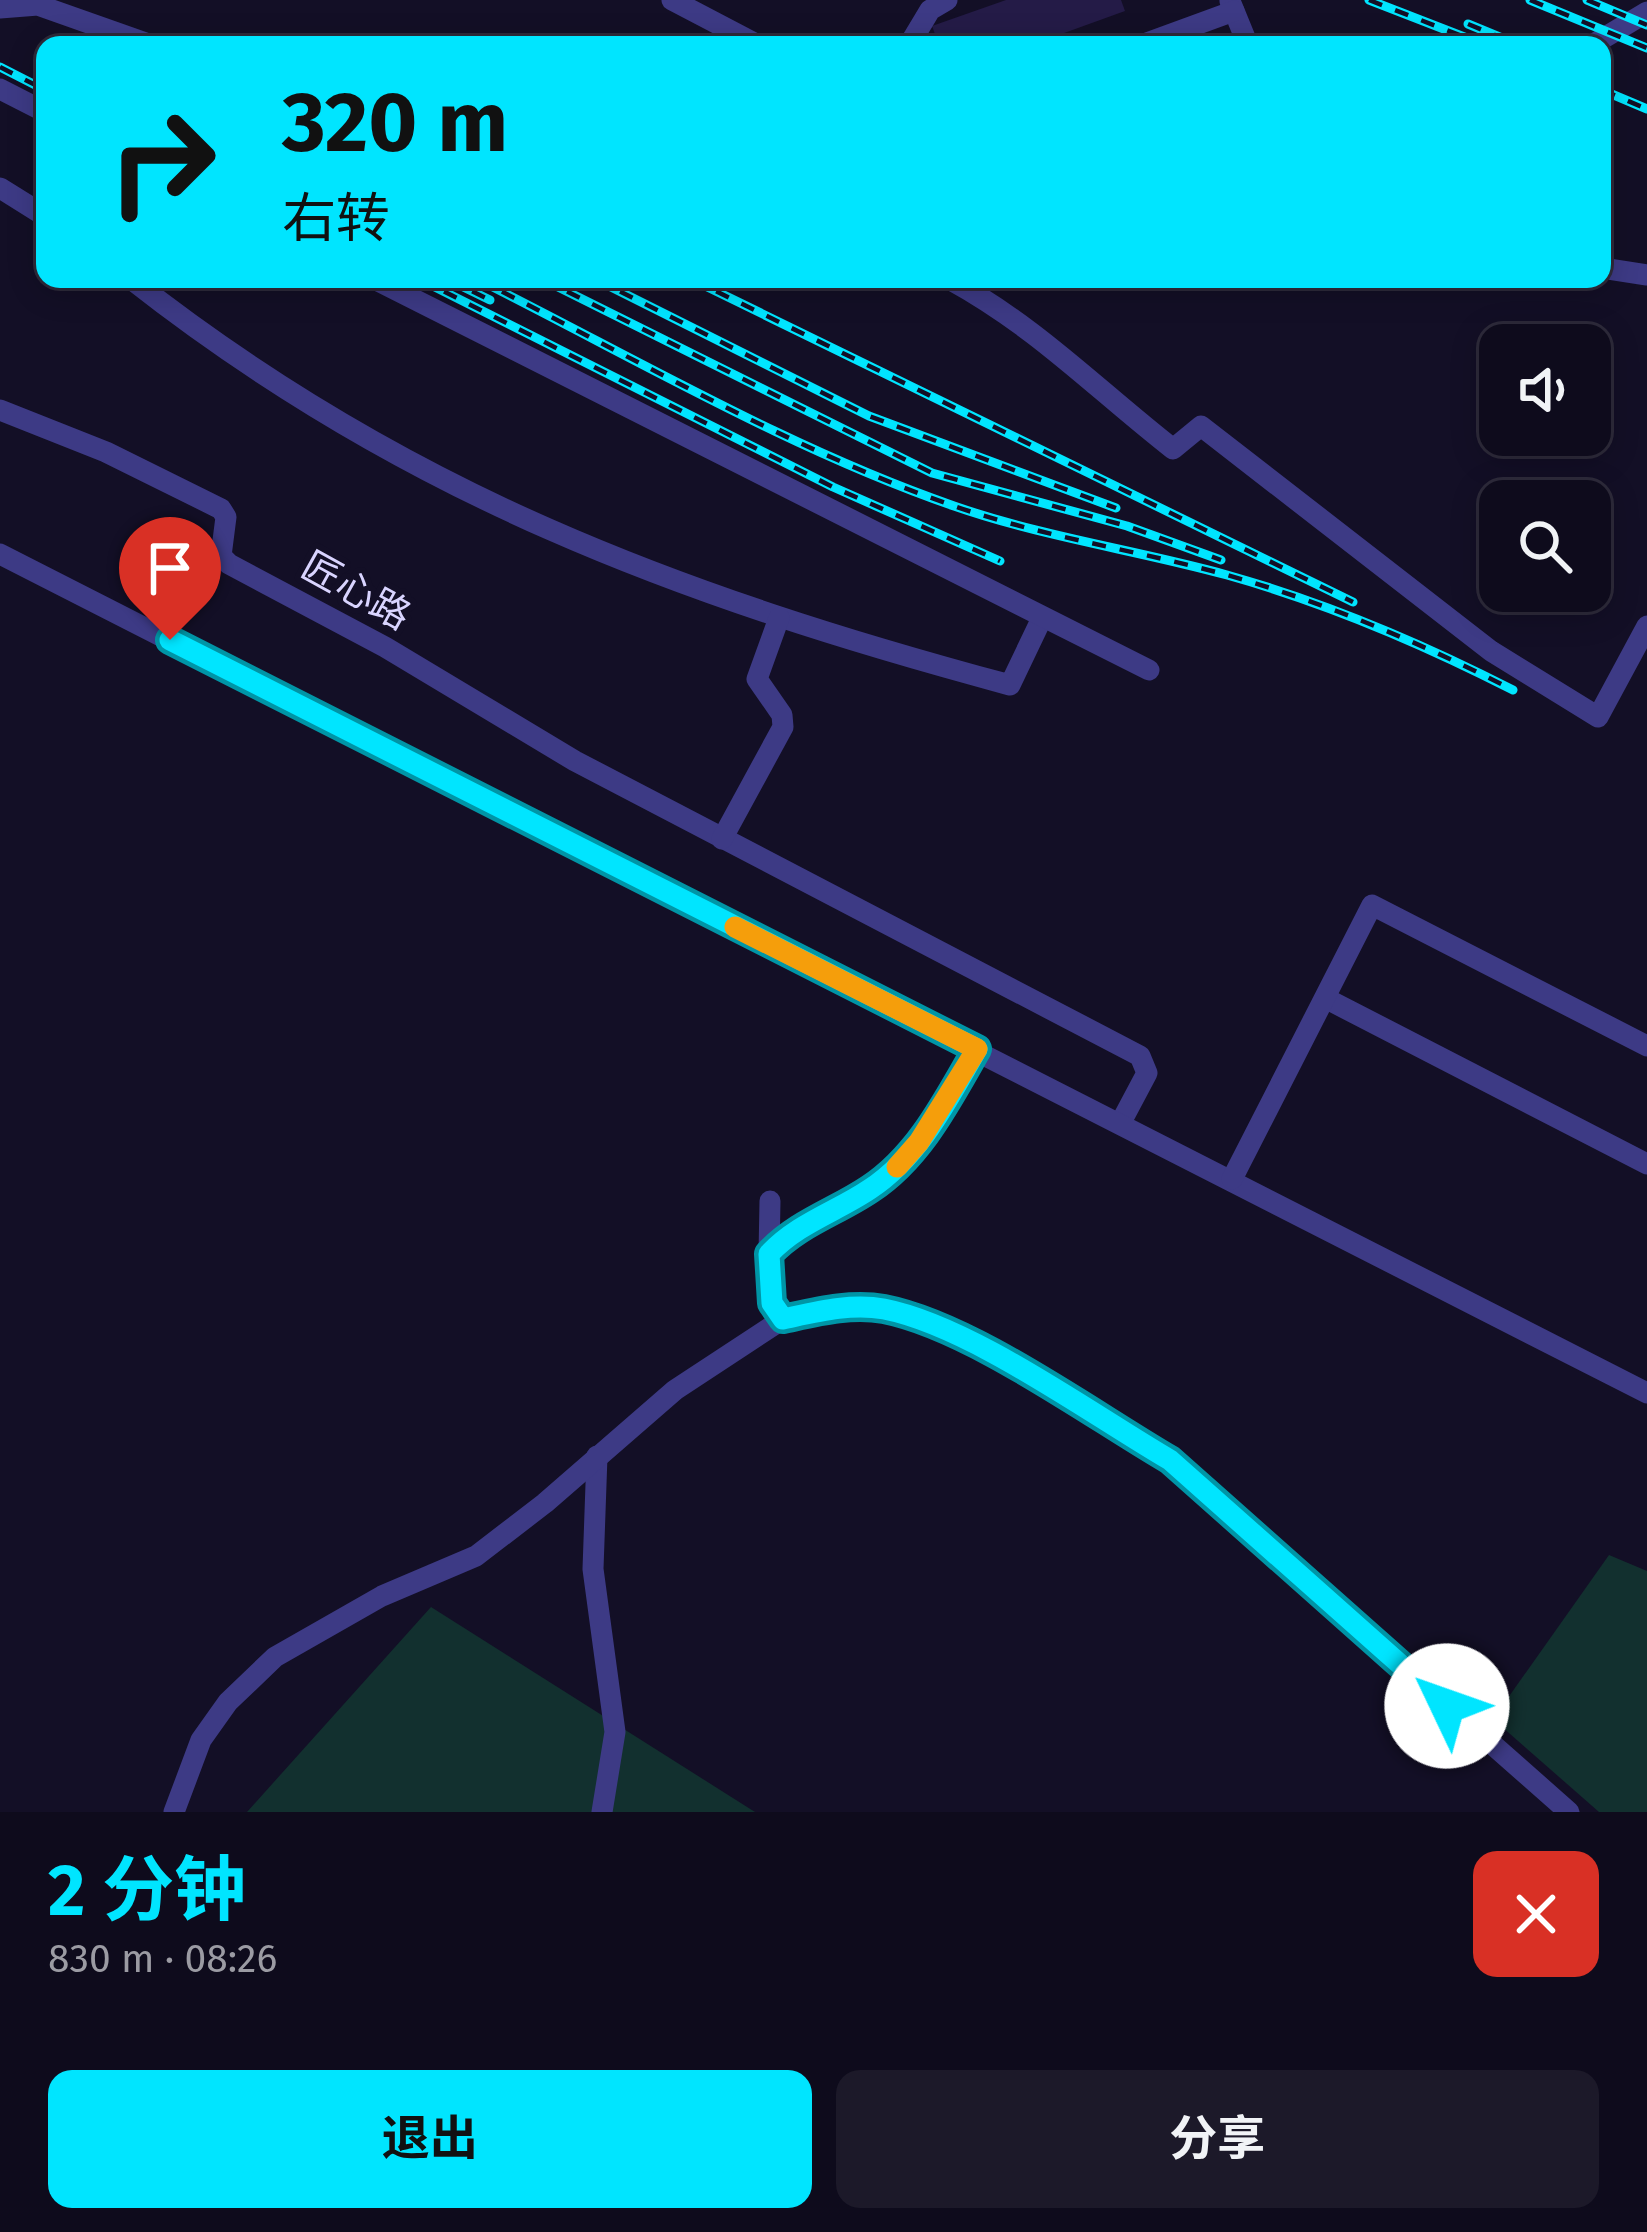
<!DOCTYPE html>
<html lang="zh">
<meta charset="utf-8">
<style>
:root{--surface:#0e0b1c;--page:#1c1929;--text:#f1f3f6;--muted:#9b9ba3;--line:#2e2b3b;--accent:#00e5ff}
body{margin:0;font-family:"Fira Sans","Noto Sans SC",sans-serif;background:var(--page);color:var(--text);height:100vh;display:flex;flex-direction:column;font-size:45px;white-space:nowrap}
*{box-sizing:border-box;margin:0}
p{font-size:39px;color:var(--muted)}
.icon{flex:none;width:66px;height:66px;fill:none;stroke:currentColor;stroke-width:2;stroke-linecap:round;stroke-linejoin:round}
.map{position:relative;height:1812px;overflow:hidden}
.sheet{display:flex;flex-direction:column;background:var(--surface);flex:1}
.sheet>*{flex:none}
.top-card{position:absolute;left:36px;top:36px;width:1575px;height:252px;border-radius:24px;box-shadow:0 6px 30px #0003,0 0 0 3px var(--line);background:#00e5ff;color:#111;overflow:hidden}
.fabs{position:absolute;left:1479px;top:324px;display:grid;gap:24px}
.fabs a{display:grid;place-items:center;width:132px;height:132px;border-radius:24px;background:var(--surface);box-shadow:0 6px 30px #0003,0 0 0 3px var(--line);font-size:60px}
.pin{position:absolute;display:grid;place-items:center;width:102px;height:102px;color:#fff;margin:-123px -51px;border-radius:50% 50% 50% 0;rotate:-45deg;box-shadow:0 0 12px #0007}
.pin .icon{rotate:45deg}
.me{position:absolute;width:132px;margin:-66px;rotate:312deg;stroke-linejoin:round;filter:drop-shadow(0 0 9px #0008)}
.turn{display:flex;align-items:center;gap:42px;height:252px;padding:0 48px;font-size:54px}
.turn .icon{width:156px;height:156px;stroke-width:2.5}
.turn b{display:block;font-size:84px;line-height:102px}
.round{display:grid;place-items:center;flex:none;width:126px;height:126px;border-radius:24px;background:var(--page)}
.headline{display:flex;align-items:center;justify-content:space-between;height:204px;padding:0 48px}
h1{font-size:72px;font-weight:700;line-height:90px;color:var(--accent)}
.button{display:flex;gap:24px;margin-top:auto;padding:24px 48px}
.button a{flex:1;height:138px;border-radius:24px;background:var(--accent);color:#111;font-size:48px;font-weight:700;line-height:138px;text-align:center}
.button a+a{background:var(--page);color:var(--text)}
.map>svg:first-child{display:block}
</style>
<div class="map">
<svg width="1647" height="1812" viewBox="0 0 1647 1812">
<rect width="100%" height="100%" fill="#130f26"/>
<!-- green -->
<g fill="#12302f">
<path d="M1609,1555L1647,1571V1812H1599L1493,1719Z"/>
<path d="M431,1607L755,1812H247Z"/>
</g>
<!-- building -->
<path fill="#241b47" d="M1006,0H1121L1125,11L1031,45H939L932,26Z"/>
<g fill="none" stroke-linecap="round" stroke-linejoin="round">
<!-- minor -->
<g stroke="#3d3a85" stroke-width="21">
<path d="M672,0L758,45"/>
<path d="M1230,1L1248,45"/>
<path d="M0,8L38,5L151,45"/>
<path d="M909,45L930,10L947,0"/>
<path d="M1141,45L1234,11"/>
<path d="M1592,45L1647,12"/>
<path d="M0,89L45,112"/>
<path d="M0,188L45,216"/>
<path d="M1602,268L1647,275"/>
<path d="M131,279C403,493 679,596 1010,685L1042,618"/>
<path d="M374,279L1149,670"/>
<path d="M949,279C1037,327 1095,388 1173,449L1201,426L1491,651L1598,717L1647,626"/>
<path d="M0,410L106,452L221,509L226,517L221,556L229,564L385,647L575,761L1140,1056L1147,1073L1121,1122"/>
<path d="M0,554L1647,1393"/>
<path d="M722,839L783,727L782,715L757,679L779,618"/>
<path d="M1325,998L1647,1164"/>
<path d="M1232,1179L1372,905L1647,1046"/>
<path d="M769,1254L770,1201"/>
<path d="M783,1319L772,1303L769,1254C798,1223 836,1212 870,1189C920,1156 948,1099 977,1049"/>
<path d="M597,1456L593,1569L615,1732L602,1812"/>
<path d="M174,1812L201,1740L228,1702L275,1657L382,1596L476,1556L545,1503L675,1390L783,1319L833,1308L884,1309L958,1336L1170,1460L1569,1812"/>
</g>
<!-- rail casing -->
<g stroke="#00e5ff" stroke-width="9">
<g id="rail">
<path d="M1369,0L1485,45"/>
<path d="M1530,0L1647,48"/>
<path d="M1587,0L1647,25"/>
<path d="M1468,24L1519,45"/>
<path d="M0,67L45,90"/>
<path d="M1602,90L1647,109"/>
<path d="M419,279L833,487L1000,561"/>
<path d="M447,279L490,300"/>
<path d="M477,279C633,357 789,449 954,506C1043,537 1136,550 1227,575C1327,603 1421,643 1513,690"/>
<path d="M542,279L932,473L1127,526L1221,560"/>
<path d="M595,279L869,416L1116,508"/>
<path d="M691,279L1353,602"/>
</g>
</g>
<!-- rail -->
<use href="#rail" stroke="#130f26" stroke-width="4.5" stroke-dasharray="14" stroke-linecap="butt"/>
</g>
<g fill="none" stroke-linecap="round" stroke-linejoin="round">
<!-- route casing -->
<g stroke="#0095a6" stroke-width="30">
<path id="route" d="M170,640L977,1049C948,1099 920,1156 870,1189C836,1212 798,1223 769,1254L772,1303L783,1319C816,1312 850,1303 884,1309C971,1326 1091,1414 1170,1460L1447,1706"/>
</g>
<!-- route -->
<use href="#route" stroke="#00e5ff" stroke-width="21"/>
<!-- slow -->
<path stroke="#f59e0b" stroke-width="21" d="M735,927L977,1049L919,1142L897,1167"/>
</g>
<g text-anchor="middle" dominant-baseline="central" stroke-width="12" stroke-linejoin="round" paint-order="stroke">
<!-- street labels -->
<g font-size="39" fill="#d9d4ff" stroke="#130f26">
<text transform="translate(356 591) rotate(29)">匠心路</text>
</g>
</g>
</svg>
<div class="fabs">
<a><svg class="icon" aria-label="sound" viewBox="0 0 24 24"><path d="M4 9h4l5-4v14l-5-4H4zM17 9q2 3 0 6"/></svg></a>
<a><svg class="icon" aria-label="search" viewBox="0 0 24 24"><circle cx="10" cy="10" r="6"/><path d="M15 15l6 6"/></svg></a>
</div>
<div class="pin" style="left:170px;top:640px;background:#d93025"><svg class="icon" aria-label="arrive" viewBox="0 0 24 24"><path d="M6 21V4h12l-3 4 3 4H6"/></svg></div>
<svg class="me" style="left:1447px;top:1706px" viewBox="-20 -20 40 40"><circle r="19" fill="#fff"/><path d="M0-13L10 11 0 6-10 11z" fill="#00e5ff"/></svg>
<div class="top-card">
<div class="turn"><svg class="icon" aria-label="right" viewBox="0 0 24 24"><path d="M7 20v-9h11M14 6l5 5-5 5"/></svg><div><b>320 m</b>右转</div></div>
</div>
</div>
<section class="sheet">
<div class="headline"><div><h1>2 分钟</h1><p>830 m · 08:26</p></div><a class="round" style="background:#d93025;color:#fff"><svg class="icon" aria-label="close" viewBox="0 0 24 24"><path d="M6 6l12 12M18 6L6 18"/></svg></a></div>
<div class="button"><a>退出</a><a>分享</a></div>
</section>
